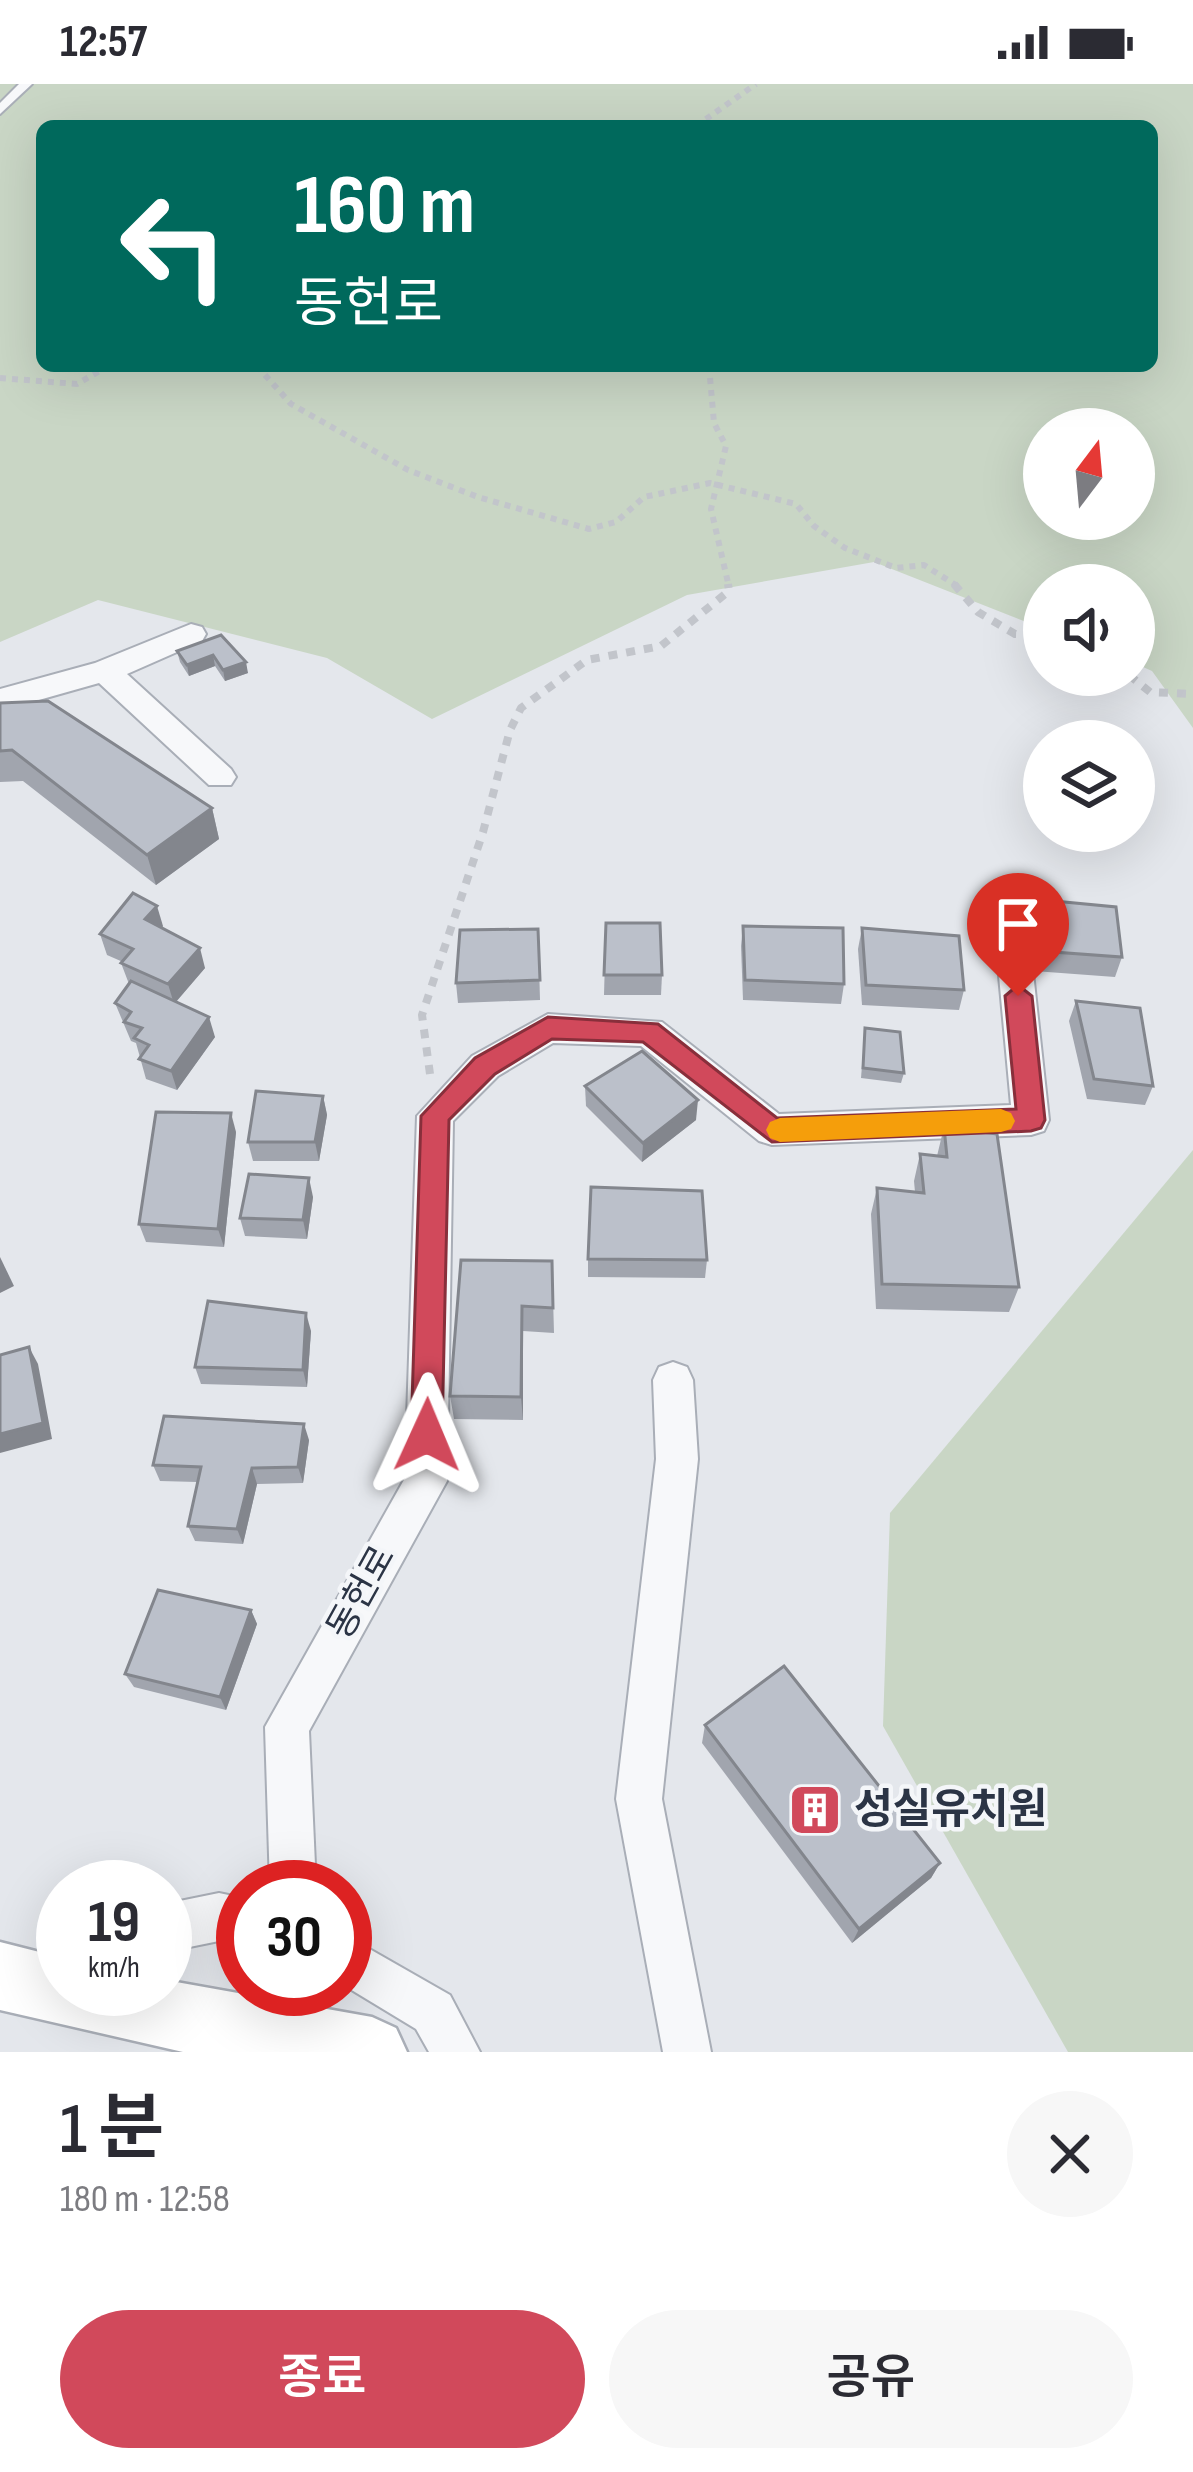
<!DOCTYPE html>
<html lang="ko">
<meta charset="utf-8">
<style>
:root{--surface:#fff;--page:#f7f7f7;--text:#2b2b33;--muted:#7c7c81;--accent:#d1495b}
body{margin:0;font-family:"Sofia Sans Condensed","Noto Sans KR",sans-serif;background:var(--page);color:var(--text);height:100vh;display:flex;flex-direction:column;font-size:45px;white-space:nowrap}
*{box-sizing:border-box;margin:0}
p{font-size:39px;color:var(--muted)}
.icon{flex:none;width:66px;height:66px;fill:none;stroke:currentColor;stroke-width:2;stroke-linecap:round;stroke-linejoin:round}
.map{position:relative;height:1968px;overflow:hidden}
.drawer{display:flex;flex-direction:column;background:var(--surface);flex:1}
.drawer>*{flex:none}
.hud{position:absolute;left:36px;top:36px;width:1122px;height:252px;border-radius:18px;box-shadow:0 12px 48px #0002;background:#00695c;color:#fff;overflow:hidden}
.needle{width:78px;rotate:16deg}
.tools{position:absolute;left:1023px;top:324px;display:grid;gap:24px}
.tools a{display:grid;place-items:center;width:132px;height:132px;border-radius:50%;background:var(--surface);box-shadow:0 12px 48px #0002;font-size:60px}
.speed{position:absolute;left:36px;top:1776px;display:flex;gap:24px;font-size:60px;font-weight:700;text-align:center}
.speed>*{display:grid;place-content:center;width:156px;height:156px;border-radius:50%;background:var(--surface);box-shadow:0 12px 48px #0002;line-height:1}
.speed small{font-size:30px;font-weight:400}
.speed .limit{border:18px solid #d22;background:#fff;color:#111}
.pin{position:absolute;display:grid;place-items:center;width:102px;height:102px;color:#fff;margin:-123px -51px;border-radius:50% 50% 50% 0;rotate:-45deg;box-shadow:0 0 12px #0007}
.pin .icon{rotate:45deg}
.me{position:absolute;width:132px;margin:-66px;rotate:1deg;stroke-linejoin:round;filter:drop-shadow(0 0 9px #0008)}
.turn{display:flex;align-items:center;gap:42px;height:252px;padding:0 60px;font-size:54px}
.turn .icon{width:156px;height:156px;stroke-width:2.5}
.turn b{display:block;font-size:84px;line-height:102px}
.round{display:grid;place-items:center;flex:none;width:126px;height:126px;border-radius:63px;background:var(--page)}
.overview{display:flex;align-items:center;justify-content:space-between;height:204px;padding:0 60px}
h1{font-size:72px;font-weight:600;line-height:90px}
.cta{display:flex;gap:24px;margin-top:auto;padding:24px 60px}
.cta a{flex:1;height:138px;border-radius:72px;background:var(--accent);color:#fff;font-size:48px;font-weight:600;line-height:138px;text-align:center}
.cta a+a{background:var(--page);color:var(--text)}
.status{display:flex;justify-content:space-between;align-items:center;height:84px;padding:0 60px;background:var(--surface);direction:ltr}
.status svg{height:33px;fill:currentColor}
.map>svg:first-child{display:block}
</style>
<div class="status"><b>12:57</b><svg viewBox="0 0 49 12"><path d="M0 12V9h3v3zM5 12V6h3v6zM10 12V3h3v9zM15 12V0h3v12zM26 1h20v11H26zM47 4h2v5h-2z"/></svg></div>
<div class="map">
<svg width="1193" height="1968" viewBox="0 0 1193 1968">
<rect width="100%" height="100%" fill="#e4e7ec"/>
<!-- green -->
<g fill="#c9d6c5" fill-rule="evenodd">
<path d="M0,0H1193V644L1152,587L1134,579V501H1044V545L874,478L687,511L432,635L327,574L98,516L0,558ZM42,42H1152V282H42ZM1044,345H1134V435H1044Z"/>
<path d="M1193,1066V1968H1068L883,1642L890,1429Z"/>
</g>
<g fill="none" stroke-linecap="round" stroke-linejoin="round">
<!-- lane casing -->
<g stroke="#a9aeb7" stroke-width="4">
<path id="lane" d="M19,0H32L0,30V19Z"/>
</g>
<!-- street casing -->
<g stroke="#a9aeb7" stroke-width="4">
<g id="street">
<path d="M191,540L202,543L206,550L202,557L127,590L231,685L236,693L231,701H209L99,599L0,627V605L95,579Z"/>
<path d="M1014,856L1026,860L1031,870L1049,1036L1044,1047L1031,1051L772,1061L759,1057L641,962L553,959L498,992L453,1037L447,1397L309,1647L316,1803H270L265,1643L405,1394L417,1032L472,972L548,930L662,938L779,1030L1011,1021L997,870L1002,860Z"/>
<path d="M673,1278L687,1283L693,1296L698,1375L662,1715L711,1968H663L616,1715L656,1375L653,1296L659,1283Z"/>
<path d="M219,1809L243,1814V1862L219,1857L165,1868V1820Z"/>
<path d="M345,1851L450,1911L480,1968H429L416,1945L345,1902Z"/>
</g>
</g>
<!-- secondary casing -->
<g stroke="#a9aeb7" stroke-width="5">
<path id="secondary" d="M0,1858L63,1874V1905H165V1896L372,1933L396,1944L407,1968H183L0,1926Z"/>
</g>
<!-- path-far1 -->
<g stroke="#c2c5cb" stroke-width="6" stroke-dasharray="6 6" stroke-linecap="butt">
<path d="M696,42L756,0"/>
<path d="M257,282L291,320L408,386L478,413L589,445L616,438L644,413L710,399L796,420L814,442L845,464L896,484L924,481L959,503"/>
<path d="M709,282L714,339L726,362L711,425L729,503"/>
<path d="M0,294L77,300L108,282"/>
</g>
<!-- path -->
<g stroke="#c2c5cb" stroke-width="8" stroke-dasharray="9 9" stroke-linecap="butt">
<path d="M954,500L978,528L1015,550L1044,551"/>
<path d="M1129,591L1150,608L1193,610"/>
<path d="M430,990L422,931L483,748L510,646L521,624L587,576L661,562L729,507L728,500"/>
</g>
<!-- lane -->
<use href="#lane" fill="#f7f8fa" fill-rule="evenodd"/>
<!-- street -->
<use href="#street" fill="#f7f8fa" fill-rule="evenodd"/>
<!-- secondary -->
<use href="#secondary" fill="#fff" fill-rule="evenodd"/>
</g>
<!-- wall -->
<g fill="#a1a5ae">
<path d="M221,551L248,589L225,597L215,582L189,592L180,578L177,567Z"/>
<path d="M0,619L212,724L219,755L156,801L23,697L0,698Z"/>
<path d="M1033,815L1122,873L1115,893L1034,887L1027,835Z"/>
<path d="M606,839L662,891L661,911H604Z"/>
<path d="M163,842L162,844L205,884L176,918L215,953L177,1006L146,995L136,959L131,957L115,919L129,900L121,879L123,878L107,871L100,850Z"/>
<path d="M743,842L844,900L841,920L743,916L741,862Z"/>
<path d="M862,844L964,906L959,926L862,921L858,865Z"/>
<path d="M538,845L540,916L458,919L456,899Z"/>
<path d="M1076,917L1153,1002L1145,1021L1087,1015L1069,937Z"/>
<path d="M865,944L904,989L901,999L861,994Z"/>
<path d="M585,1002L696,1036L642,1078L586,1022Z"/>
<path d="M323,1012L327,1031L319,1077H253L248,1058Z"/>
<path d="M944,1043L1019,1203L1009,1228L876,1225L871,1130L877,1104L915,1108L914,1097L920,1070L937,1072Z"/>
<path d="M236,1048L224,1163L146,1158L139,1140Z"/>
<path d="M313,1113L307,1155L245,1152L240,1134Z"/>
<path d="M588,1175L707,1176L705,1194L588,1193Z"/>
<path d="M552,1177L554,1249L523,1247V1336L454,1335L450,1312Z"/>
<path d="M311,1247L307,1303L201,1300L195,1283Z"/>
<path d="M309,1356L303,1399L257,1400L243,1460L195,1457L188,1442L197,1398L160,1397L153,1381Z"/>
<path d="M251,1526L257,1540L226,1626L134,1603L125,1590Z"/>
<path d="M705,1641L940,1779L931,1794L852,1859L702,1659Z"/>
</g>
<!-- shaded-wall -->
<g fill="#83868d">
<path d="M213,571L215,582L189,592L187,581Z"/>
<path d="M246,578L248,589L225,597L223,586Z"/>
<path d="M212,724L219,755L156,801L147,771Z"/>
<path d="M157,822L163,842L151,856L145,835Z"/>
<path d="M200,864L205,884L174,920L168,900Z"/>
<path d="M209,933L215,953L177,1006L171,987Z"/>
<path d="M323,1012L327,1031L319,1077L315,1058Z"/>
<path d="M698,1016L696,1036L642,1078L643,1059Z"/>
<path d="M231,1029L236,1048L224,1163L218,1145Z"/>
<path d="M309,1094L313,1113L307,1155L303,1136Z"/>
<path d="M0,1173L14,1202L0,1209Z"/>
<path d="M522,1222L523,1247V1336L521,1313Z"/>
<path d="M306,1229L311,1247L307,1303L303,1286Z"/>
<path d="M29,1263L38,1280L52,1355L0,1369V1350Z"/>
<path d="M304,1340L309,1356L303,1399L298,1383Z"/>
<path d="M252,1384L257,1400L243,1460L237,1445Z"/>
<path d="M251,1526L257,1540L226,1626L220,1613Z"/>
<path d="M940,1779L931,1794L852,1859L859,1845Z"/>
</g>
<!-- building -->
<g fill="#bbc0ca" stroke="#83868d" stroke-width="3">
<path d="M221,551L246,578L223,586L213,571L187,581L177,567Z"/>
<path d="M48,617L212,724L147,771L12,666L0,667V619Z"/>
<path d="M133,809L157,822L145,835L200,864L168,900L121,879L133,865L100,850Z"/>
<path d="M1033,815L1116,823L1122,873L1040,867Z"/>
<path d="M606,839H660L662,891H604Z"/>
<path d="M743,842L843,844L844,900L745,896Z"/>
<path d="M862,844L959,852L964,906L866,901Z"/>
<path d="M538,845L540,896L456,899L460,846Z"/>
<path d="M131,897L209,933L171,987L139,975L149,961L134,954L142,944L124,938L131,928L115,919Z"/>
<path d="M1076,917L1140,924L1153,1002L1094,995Z"/>
<path d="M865,944L900,948L904,989L863,984Z"/>
<path d="M642,967L698,1016L643,1059L585,1002Z"/>
<path d="M256,1007L323,1012L315,1058H248Z"/>
<path d="M156,1028L231,1029L218,1145L139,1140Z"/>
<path d="M944,1043L997,1050L1019,1203L882,1200L877,1104L924,1109L920,1070L947,1073Z"/>
<path d="M249,1090L309,1094L303,1136L240,1134Z"/>
<path d="M591,1103L702,1107L707,1176L588,1175Z"/>
<path d="M461,1176L552,1177L553,1224L522,1222L521,1313L450,1312Z"/>
<path d="M208,1217L306,1229L303,1286L195,1283Z"/>
<path d="M29,1263L43,1339L0,1350V1271Z"/>
<path d="M164,1332L304,1340L298,1383L252,1384L237,1445L188,1442L201,1383L153,1381Z"/>
<path d="M158,1506L251,1526L220,1613L125,1590Z"/>
<path d="M784,1582L940,1779L859,1845L705,1641Z"/>
</g>
<!-- route -->
<path fill="#d1495b" stroke="#882f3b" stroke-width="3" d="M1018,901L1032,912L1045,1036L1041,1044L1031,1047L772,1058L643,958L552,955L495,990L449,1036L442,1351L438,1361L427,1366L416,1361L411,1351L421,1032L475,974L548,933L658,940L777,1034L1016,1025L1005,912Z"/>
<!-- slow -->
<path fill="#f59e0b" d="M1001,1025L1011,1029L1015,1037L1011,1045L1001,1048L780,1058L770,1054L766,1046L770,1038L780,1034Z"/>
<!-- icons -->
<defs>
<g id="building-square" transform="scale(2.7)"><rect x="-9" y="-9" width="18" height="18" rx="4" fill="#d1495b" stroke="#f4f6f9"/><path d="M-4-6H4V6H1V3H-1V6H-4ZM-2.5-4.3h1.7v1.8h-1.7ZM.8-4.3h1.7v1.8H.8ZM-2.5-1h1.7V.8h-1.7ZM.8-1h1.7V.8H.8Z" fill="#fff"/></g>
</defs>
<g fill-rule="evenodd">
<use href="#building-square" x="815" y="1726"/>
</g>
<g text-anchor="middle" dominant-baseline="central" stroke-width="9" stroke-linejoin="round" paint-order="stroke">
<!-- street labels -->
<g font-size="36" fill="#2b3445" stroke="#f4f6f9">
<text transform="translate(362 1509) rotate(-61)">동헌로</text>
</g>
<!-- near-poi labels -->
<g font-size="42" font-weight="bold" fill="#2b3445" stroke="#f4f6f9" text-anchor="start">
<text x="854" y="1726">성실유치원</text>
</g>
</g>
</svg>
<div class="tools">
<a><svg class="needle" viewBox="-14 -14 28 28"><path d="M0-13l5 13h-10z" fill="#e53935"/><path d="M0 13l5-13h-10z" fill="#7c7c81"/></svg></a>
<a><svg class="icon" aria-label="sound" viewBox="0 0 24 24"><path d="M4 9h4l5-4v14l-5-4H4zM17 9q2 3 0 6"/></svg></a>
<a><svg class="icon" aria-label="layers" viewBox="0 0 24 24"><path d="M12 4l9 5-9 5-9-5zM3 14l9 5 9-5"/></svg></a>
</div>
<div class="speed"><div>19<small>km/h</small></div><div class="limit">30</div></div>
<div class="pin" style="left:1018px;top:912px;background:#d93025"><svg class="icon" aria-label="arrive" viewBox="0 0 24 24"><path d="M6 21V4h12l-3 4 3 4H6"/></svg></div>
<svg class="me" style="left:427px;top:1351px" viewBox="-20 -20 40 40"><path d="M0-17L14 15 0 8-14 15z" fill="#d1495b" stroke="#fff" stroke-width="4"/></svg>
<div class="hud">
<div class="turn"><svg class="icon" aria-label="left" viewBox="0 0 24 24"><path d="M17 20v-9H6M10 6l-5 5 5 5"/></svg><div><b>160 m</b>동헌로</div></div>
</div>
</div>
<section class="drawer">
<div class="overview"><div><h1>1 분</h1><p>180 m · 12:58</p></div><a class="round"><svg class="icon" aria-label="close" viewBox="0 0 24 24"><path d="M6 6l12 12M18 6L6 18"/></svg></a></div>
<div class="cta"><a>종료</a><a>공유</a></div>
</section>
